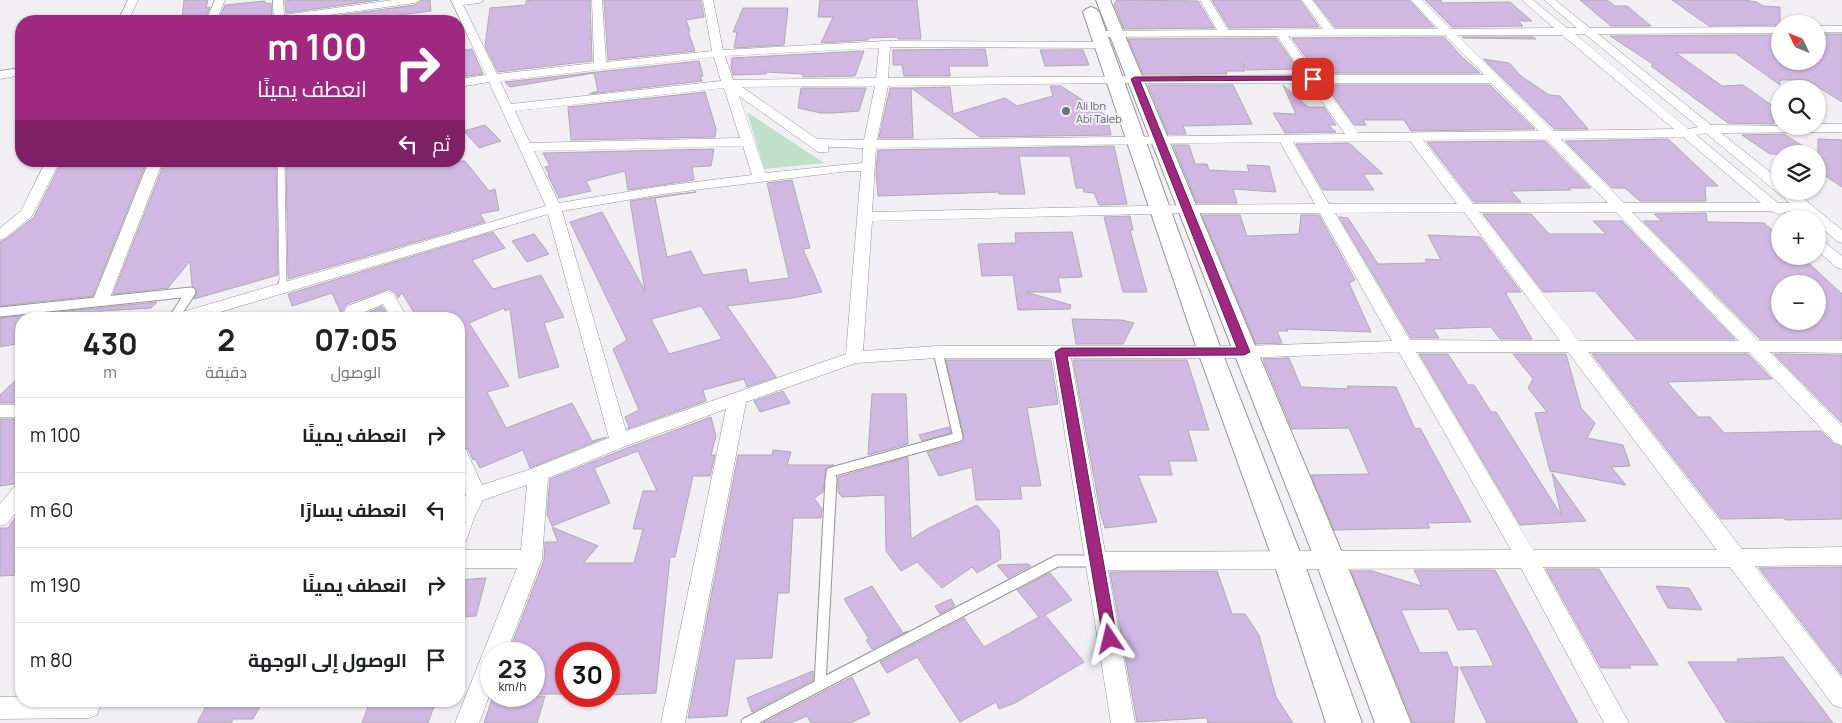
<!DOCTYPE html>
<html lang="ar">
<meta charset="utf-8">
<style>
:root{--surface:#fff;--page:#f6f6f6;--text:#202124;--muted:#757577;--line:#e0e0e0}
body{margin:0;font-family:Manrope,Cairo,sans-serif;background:var(--page);color:var(--text);direction:rtl;height:100vh;display:flex;flex-direction:column;font-size:19px;white-space:nowrap}
*{box-sizing:border-box;margin:0}
p{font-size:16px;color:var(--muted)}
.icon{flex:none;width:28px;height:28px;fill:none;stroke:currentColor;stroke-width:2;stroke-linecap:round;stroke-linejoin:round}
.map{position:relative;flex:1;overflow:hidden;direction:ltr}
.sheet{position:absolute;left:15px;top:312px;width:450px;height:395px;display:flex;flex-direction:column;background:var(--surface);border-radius:20px;box-shadow:0 1px 4px #0004;direction:rtl}
.sheet>*{flex:none}
.hud{position:absolute;left:15px;top:15px;width:450px;height:152px;border-radius:20px;box-shadow:0 1px 4px #0004;direction:rtl;background:#9f2881;color:#fff;overflow:hidden}
.needle{width:32px;rotate:313deg}
.controls{position:absolute;left:1771px;top:15px;display:grid;gap:10px}
.controls a{display:grid;place-items:center;width:55px;height:55px;border-radius:50%;background:var(--surface);box-shadow:0 1px 4px #0004;font-size:25px}
.speed{position:absolute;left:480px;top:642px;display:flex;gap:10px;font-size:25px;font-weight:700;text-align:center}
.speed>*{display:grid;place-content:center;width:65px;height:65px;border-radius:50%;background:var(--surface);box-shadow:0 1px 4px #0004;line-height:1}
.speed small{font-size:12px;font-weight:400}
.speed .limit{border:8px solid #d22;background:#fff;color:#111}
.pin{position:absolute;display:grid;place-items:center;width:42px;height:42px;color:#fff;margin:-21px;border-radius:10px;box-shadow:0 2px 8px #0006}
.me{position:absolute;width:55px;margin:-28px;rotate:350deg;stroke-linejoin:round;filter:drop-shadow(0 0 4px #0008)}
.turn{display:flex;align-items:center;gap:18px;height:105px;padding:0 15px;font-size:22px}
.turn .icon{width:65px;height:65px;stroke-width:2.5}
.turn b{display:block;font-size:35px;line-height:42px}
.then{display:flex;align-items:center;height:48px;padding:0 15px;background:#0003;gap:10px;font-size:19px}
.eta{display:flex;justify-content:space-evenly;align-items:center;height:85px;text-align:center}
.eta b{font-size:30px;font-weight:700;line-height:35px}
ul{padding:0;list-style:none}
li{display:flex;align-items:center;gap:15px;height:75px;padding:0 15px;border-top:1px solid var(--line)}
li div{flex:1}
li b{display:block;font-size:19px}
li em{font-style:normal}
.map>svg:first-child{display:block}
</style>
<div class="map">
<svg width="1842" height="723" viewBox="0 0 1842 723">
<rect width="100%" height="100%" fill="#f1eef4"/>
<!-- green -->
<path fill="#c0e0cc" d="M747,112L824,163L764,169Z"/>
<!-- building -->
<g fill="#d1b8e2" stroke="#aeabb0" fill-rule="evenodd">
<path d="M184,0H208L206,8L210,7L204,21H189V18L182,19Z"/>
<path d="M292,0H379L286,13L285,1Z"/>
<path d="M422,0H430L431,11L392,16V21H298L415,5Z"/>
<path d="M535,0H590L592,61L498,72L485,46L490,8L526,5V1Z"/>
<path d="M604,0H701L704,17L686,20L690,31H688L695,51L608,60Z"/>
<path d="M820,0H917L921,39H898V37L868,38V40L821,43L833,17H818Z"/>
<path d="M1117,0L1198,1L1214,28L1124,29L1114,4Z"/>
<path d="M1212,0H1300L1319,27L1229,28Z"/>
<path d="M1314,0H1409L1434,27H1335Z"/>
<path d="M1425,0H1441L1442,3L1510,2L1532,21H1518L1523,26L1452,27Z"/>
<path d="M1580,0H1607L1615,6H1627L1651,26H1611Z"/>
<path d="M1672,0H1744L1757,2L1763,6L1780,7V25L1709,26Z"/>
<path d="M265,1V4L271,3L272,21H218L225,5Z"/>
<path d="M743,8H788L784,45L734,48L737,32H733Z"/>
<path d="M1818,34H1842V102L1807,80H1780V85L1735,53H1676L1722,86L1743,85L1780,111L1773,124L1728,123L1651,66L1653,64L1610,36L1780,35V61H1818Z"/>
<path d="M1444,37L1460,55L1480,73H1317L1292,38Z"/>
<path d="M1462,37H1534L1536,39L1463,38Z"/>
<path d="M1276,38L1298,69L1247,70L1243,63L1245,71H1226L1227,74H1143L1128,39Z"/>
<path d="M472,49L483,74L459,77V51Z"/>
<path d="M985,49L988,66H949L950,76H904L902,65H893V50Z"/>
<path d="M1040,50H1083L1089,65L1045,66Z"/>
<path d="M864,51L855,76L803,77V74L766,72V74L733,75L731,67L732,58Z"/>
<path d="M1483,59L1509,63L1521,76L1549,95L1560,96L1588,129H1554Z"/>
<path d="M699,61L703,76H700L702,81L589,94L598,91L594,73L510,87L505,82Z"/>
<path d="M1148,85H1233L1252,124L1183,126L1186,134H1168Z"/>
<path d="M1283,85L1308,107H1324L1336,125H1328L1336,132L1285,133L1273,113L1296,114Z"/>
<path d="M1325,85H1490L1535,129L1411,131L1404,120H1363L1366,125H1354Z"/>
<path d="M1050,86H1061L1107,116L1111,135L980,137L911,88L950,87L953,114L1005,98L1017,106L1053,96Z"/>
<path d="M801,88H866L859,111L833,113H821L798,108Z"/>
<path d="M890,88H911L913,138H879Z"/>
<path d="M705,92L716,129L715,137L571,140L568,107Z"/>
<path d="M485,125L501,141L479,148L464,131Z"/>
<path d="M1784,134L1815,154H1770L1742,135Z"/>
<path d="M1668,139L1718,186H1705L1706,201H1640L1625,188H1612L1565,141Z"/>
<path d="M1818,139L1842,140V187L1818,171Z"/>
<path d="M1545,141L1591,188H1568L1571,190L1511,191L1521,202H1474L1427,142Z"/>
<path d="M1349,143L1383,174H1363L1374,190H1323L1296,144Z"/>
<path d="M1173,145H1189L1195,164H1207L1209,170L1249,172L1247,165L1269,166L1276,192L1233,189L1237,203H1197Z"/>
<path d="M1114,146L1127,204L1099,205L1094,193L1084,192L1083,188H1076L1070,156H1019L1025,194H999V192L878,196L876,172L878,150Z"/>
<path d="M714,149L711,166L692,167L694,180L628,190L625,171L586,181L591,191L559,198L548,175L549,174L545,167L550,166L543,153Z"/>
<path d="M62,161H147L93,296L0,306V242L6,239L34,217Z"/>
<path d="M165,161H276L278,275L194,299L197,292L192,286L190,261L168,288L113,294Z"/>
<path d="M286,161H465L489,191L495,189L499,210L480,214L485,222L288,279Z"/>
<path d="M792,180L810,248L803,249L822,292L793,298L727,306L776,377L747,387L744,379L703,390L706,401L627,429L629,427L625,417L639,410L613,349L627,340L570,222L602,212L645,291L630,201L663,196L696,192L655,198L667,257L691,251L703,275L746,269L749,283L789,278L767,183ZM701,306L722,339L669,354L651,319Z"/>
<path d="M1706,213L1707,222L1764,223L1780,237V256H1801L1842,294V339H1760L1643,221H1662L1654,214ZM1780,284H1818V321H1780Z"/>
<path d="M1483,214H1531L1549,234H1606L1593,221H1622L1735,339H1636L1595,291L1543,292Z"/>
<path d="M1202,215H1240L1247,236L1299,234L1301,215H1319L1355,280L1349,283L1371,332L1287,329L1288,331H1277L1282,343L1256,344Z"/>
<path d="M1130,216L1133,230H1130L1147,292H1123L1104,217Z"/>
<path d="M1339,217L1348,218L1378,264L1427,263L1425,259L1441,260L1428,235L1480,237L1521,292H1505L1532,339H1500L1491,327L1433,329L1439,338H1411Z"/>
<path d="M493,232L505,248L472,260L493,289L541,275L564,317L544,323L559,367L519,378L510,309L505,311L504,308L469,323L509,386L487,392L506,428L572,403L592,441L607,437L530,468L523,450L480,468L475,459L473,460L468,449L459,446V319H418L402,293L398,298L395,292L388,289L347,304L341,313L332,293L292,306L288,294Z"/>
<path d="M1072,232L1082,277L1058,278L1061,292H1026L1071,305L1070,309L1018,310L1013,275L982,276L978,244L1016,243L1015,233Z"/>
<path d="M534,234L549,254L527,262L512,241Z"/>
<path d="M157,302L151,308L100,311L97,319H21V343L0,347V318Z"/>
<path d="M382,306L387,314L384,319H359L361,316Z"/>
<path d="M1072,319L1122,320L1134,323L1123,344H1076Z"/>
<path d="M1419,354H1448L1468,385H1474L1491,412H1496L1561,515L1552,473L1586,521L1520,525Z"/>
<path d="M1513,354H1566L1581,408L1595,423L1587,438L1623,445L1630,466L1611,467L1626,485L1550,471L1535,413L1547,412L1528,388L1533,379Z"/>
<path d="M1592,354H1748L1772,379L1667,382L1698,417H1710L1724,433L1821,431L1834,444L1842,447V519L1785,520L1783,518L1721,519Z"/>
<path d="M1774,354L1842,355V423Z"/>
<path d="M1289,358L1301,387L1349,389L1347,386L1396,387L1415,429L1420,428L1471,522L1427,523L1430,528L1334,530L1311,475L1369,474L1349,428L1292,429L1263,359Z"/>
<path d="M946,360H1051L1058,404L1027,408L1041,486H1020L1022,499L976,500L972,467L939,476L927,452L960,443L964,438Z"/>
<path d="M1073,360H1187L1209,430H1188L1197,461H1169L1172,475H1138L1157,522L1105,528L1101,516Z"/>
<path d="M21,375V403H0V395Z"/>
<path d="M783,391L790,403L760,412L754,401Z"/>
<path d="M872,394H906L908,444L868,455Z"/>
<path d="M711,417L716,436L711,455H715L710,476H693L675,557H670L656,693L609,695L613,654H566V694H534V654H508L544,560L545,542H558L552,527L598,546L583,563H634L643,529H633L643,491H657L638,451L594,468L610,503L552,526L547,514L550,479L627,448Z"/>
<path d="M0,419H21V483L0,486Z"/>
<path d="M949,427L951,433L922,441L919,435Z"/>
<path d="M773,450L791,452L787,465H834L826,469L823,492L814,498L822,509L821,518H793L789,593H778L772,658L735,659L727,716L688,718L738,455H772Z"/>
<path d="M908,457L911,539L929,528L977,505L999,530L1001,559L977,573L972,567L942,588L917,562L901,571L886,551L885,495L842,497L838,492V477Z"/>
<path d="M21,509V575L0,576V528H8Z"/>
<path d="M1024,564H1028L1031,566L1008,578L997,565Z"/>
<path d="M1842,567V675L1759,568Z"/>
<path d="M1546,569H1599L1658,665H1629L1631,668H1601Z"/>
<path d="M1414,570H1495L1578,723H1487L1460,667L1494,666L1476,629L1458,630L1448,609L1401,610L1420,653L1447,652L1453,667H1458L1454,723H1413L1351,571H1372L1422,586Z"/>
<path d="M1217,571L1232,614H1245L1259,635L1276,697L1293,723H1208L1207,718L1137,722L1110,572Z"/>
<path d="M1050,573L1072,600L1045,615L1084,662L1015,703L999,709L996,702L960,722L917,657L887,673L880,662L964,618L984,647L1039,617L1017,590Z"/>
<path d="M486,578L476,616L459,617V580Z"/>
<path d="M872,586L903,633L908,631L872,649L866,640L869,639L844,599Z"/>
<path d="M1656,586L1689,588L1702,610L1668,608Z"/>
<path d="M951,599L955,606L940,614L935,606Z"/>
<path d="M1783,657L1833,723L1726,722L1688,662H1739L1737,659Z"/>
<path d="M813,671V680L752,712L747,698Z"/>
<path d="M852,677L870,714L850,723H811L807,716L790,723H763Z"/>
<path d="M493,696H545L537,723H484Z"/>
<path d="M209,701H263L253,719H233L231,723H197Z"/>
<path d="M370,701H436L428,723H362Z"/>
</g>
<g fill="none" stroke-linecap="round" stroke-linejoin="round">
<!-- lane-far2 casing -->
<g stroke="#969298" stroke-width="8">
<path id="lane-far2" d="M281,161L283,285"/>
</g>
<!-- lane-far1 casing -->
<g stroke="#969298" stroke-width="11">
<g id="lane-far1">
<path d="M283,284V288"/>
<path d="M0,312L191,292L173,319"/>
<path d="M831,481V472L958,437L938,352"/>
</g>
</g>
<!-- lane casing -->
<g stroke="#969298" stroke-width="13">
<g id="lane">
<path d="M820,685L831,479"/>
<path d="M747,723L1057,561H1096"/>
</g>
</g>
<!-- street casing -->
<g stroke="#969298" stroke-width="1">
<g id="street">
<path d="M128,0H138L128,21H118Z"/>
<path d="M215,0H225L216,21H206Z"/>
<path d="M273,0H283L284,15L393,0H420L415,3L286,21H274Z"/>
<path d="M451,0H484L479,3L463,5L497,74L594,63L592,0H602L606,62L712,51L703,0H713L723,50L885,41L1102,42L1108,45L1102,48L890,47L888,78L1304,75L1277,36L1098,37L1092,34L1098,31L1217,30L1200,0H1210L1228,30L1323,29L1302,0H1312L1334,29H1438L1411,0H1422L1451,29L1554,28L1522,0H1533L1567,28H1577L1544,0H1555L1590,28L1780,27V33L1598,34L1711,125L1818,126V124H1842V132L1721,133L1780,180V191H1794L1842,230V243L1837,241L1818,225V219C1809,219 1809,216 1802,213C1795,208 1785,213 1778,214L1771,211L1632,212L1759,341H1842V353L1770,352L1842,426V445L1835,443L1749,352H1588L1742,549L1842,547V565L1755,566L1842,678V708L1833,705L1730,567H1543L1629,723H1604L1521,568L1108,570L1135,723H1111L1053,358H938L856,363L746,402L685,723H661L726,409L626,446L548,478L542,559L506,654H491V691L479,723H455L517,568H459V550H521L527,485L483,500L474,518L466,541L459,543V509L466,495L459,478V448L466,450L482,485L531,469L609,438L548,214L197,319H170L172,315L546,206L489,82L459,87V79L486,75ZM1575,34H1585L1698,127L1688,129ZM1445,35L1484,75H1316L1288,36ZM1457,35H1562L1674,129L1553,131ZM879,48L876,78L733,80L725,56ZM714,57L721,81L511,104L500,81ZM1114,83H1309L1345,134L877,140L888,86ZM1321,83H1491L1539,131L1358,133ZM875,86L864,140L817,139L742,87ZM724,88L740,138L530,143L515,111ZM739,96L818,152H828V147L863,148L862,163L765,173ZM1706,133L1790,203H1778L1696,135ZM1683,137L1761,203H1624L1561,139ZM1546,139L1608,203L1473,204L1423,140ZM1410,141L1457,204H1329L1293,142ZM1280,142L1315,204L1186,205L872,212L876,148ZM743,146L752,175L663,186L559,203L534,151ZM849,171H861L846,354L626,431L562,211L663,194ZM1464,212L1560,341L1410,340L1335,213ZM1479,212H1616L1739,341H1579ZM1186,213H1320L1392,341L1245,346H938L863,351L872,221ZM1399,352L1511,550L1105,552L1071,358H1245ZM1416,352H1568L1717,550H1533Z"/>
<rect x="1818" y="26" width="24" height="6"/>
<path d="M21,68V75L0,79V71Z"/>
<path d="M46,161H60L32,216L5,238L0,240V228L21,211Z"/>
<path d="M149,161H163L109,300L107,304H95L93,300Z"/>
<path d="M1818,239L1823,241L1842,256V269L1836,267L1818,251Z"/>
<path d="M387,291L393,293L408,319H392L383,304L360,314L356,319H339L348,306Z"/>
<rect x="0" y="405" width="21" height="12"/>
<path d="M21,485V506L7,524L0,526V504L14,487Z"/>
<path d="M0,697H21V701H98L100,707L97,715L88,718L0,719Z"/>
</g>
</g>
<!-- secondary casing -->
<g stroke="#969298" stroke-width="2">
<g id="secondary">
<path d="M1096,0H1110L1345,560L1411,723H1375L1315,560Z"/>
<path d="M1091,7L1096,9L1099,12L1222,352L1303,560L1362,723H1326L1273,560L1198,352L1083,12L1086,9Z"/>
</g>
</g>
<!-- lane-far2 -->
<use href="#lane-far2" stroke="#fff" stroke-width="7"/>
<!-- lane-far1 -->
<use href="#lane-far1" stroke="#fff" stroke-width="9"/>
<!-- lane -->
<use href="#lane" stroke="#fff" stroke-width="11"/>
<!-- street -->
<use href="#street" fill="#fff" fill-rule="evenodd"/>
<!-- secondary -->
<use href="#secondary" fill="#fff" fill-rule="evenodd"/>
</g>
<!-- route -->
<path fill="#9f2881" stroke="#671a54" d="M1313,76L1316,77V80L1140,81L1250,352L1244,355L1067,356L1117,639L1115,644L1110,646L1104,644L1055,352L1061,348H1237L1131,79L1135,77Z"/>
<!-- markers -->
<circle fill="#6b7280" stroke="#f1eef4" stroke-width="2" cx="1066" cy="111" r="5"/>
<g text-anchor="middle" dominant-baseline="central" stroke-width="4" stroke-linejoin="round" paint-order="stroke">
<!-- far-worship labels -->
<g font-size="11" fill="#5b616d" stroke="#f1eef4" text-anchor="start">
<text x="1076" y="105">Ali Ibn<tspan x="1076" dy="13">Abi Taleb</tspan></text>
</g>
</g>
</svg>
<div class="controls">
<a><svg class="needle" viewBox="-14 -14 28 28"><path d="M0-13l5 13h-10z" fill="#e53935"/><path d="M0 13l5-13h-10z" fill="#757577"/></svg></a>
<a><svg class="icon" aria-label="search" viewBox="0 0 24 24"><circle cx="10" cy="10" r="6"/><path d="M15 15l6 6"/></svg></a>
<a><svg class="icon" aria-label="layers" viewBox="0 0 24 24"><path d="M12 4l9 5-9 5-9-5zM3 14l9 5 9-5"/></svg></a>
<a>+</a>
<a>−</a>
</div>
<div class="speed"><div>23<small>km/h</small></div><div class="limit">30</div></div>
<div class="pin" style="left:1313px;top:79px;background:#d93025"><svg class="icon" aria-label="arrive" viewBox="0 0 24 24"><path d="M6 21V4h12l-3 4 3 4H6"/></svg></div>
<svg class="me" style="left:1110px;top:639px" viewBox="-20 -20 40 40"><path d="M0-17L14 15 0 8-14 15z" fill="#9f2881" stroke="#fff" stroke-width="4"/></svg>
<div class="hud">
<div class="turn"><svg class="icon" aria-label="right" viewBox="0 0 24 24"><path d="M7 20v-9h11M14 6l5 5-5 5"/></svg><div><b>100 m</b>انعطف يمينًا</div></div>
<div class="then">ثم<svg class="icon" aria-label="left" viewBox="0 0 24 24"><path d="M17 20v-9H6M10 6l-5 5 5 5"/></svg></div>
</div>
<section class="sheet">
<div class="eta">
<div><b>07:05</b><p>الوصول</p></div>
<div><b>2</b><p>دقيقة</p></div>
<div><b>430</b><p>m</p></div>
</div>
<ul>
<li><svg class="icon" aria-label="right" viewBox="0 0 24 24"><path d="M7 20v-9h11M14 6l5 5-5 5"/></svg><div><b>انعطف يمينًا</b></div><em>100 m</em></li>
<li><svg class="icon" aria-label="left" viewBox="0 0 24 24"><path d="M17 20v-9H6M10 6l-5 5 5 5"/></svg><div><b>انعطف يسارًا</b></div><em>60 m</em></li>
<li><svg class="icon" aria-label="right" viewBox="0 0 24 24"><path d="M7 20v-9h11M14 6l5 5-5 5"/></svg><div><b>انعطف يمينًا</b></div><em>190 m</em></li>
<li><svg class="icon" aria-label="arrive" viewBox="0 0 24 24"><path d="M6 21V4h12l-3 4 3 4H6"/></svg><div><b>الوصول إلى الوجهة</b></div><em>80 m</em></li>
</ul>
</section>
</div>
